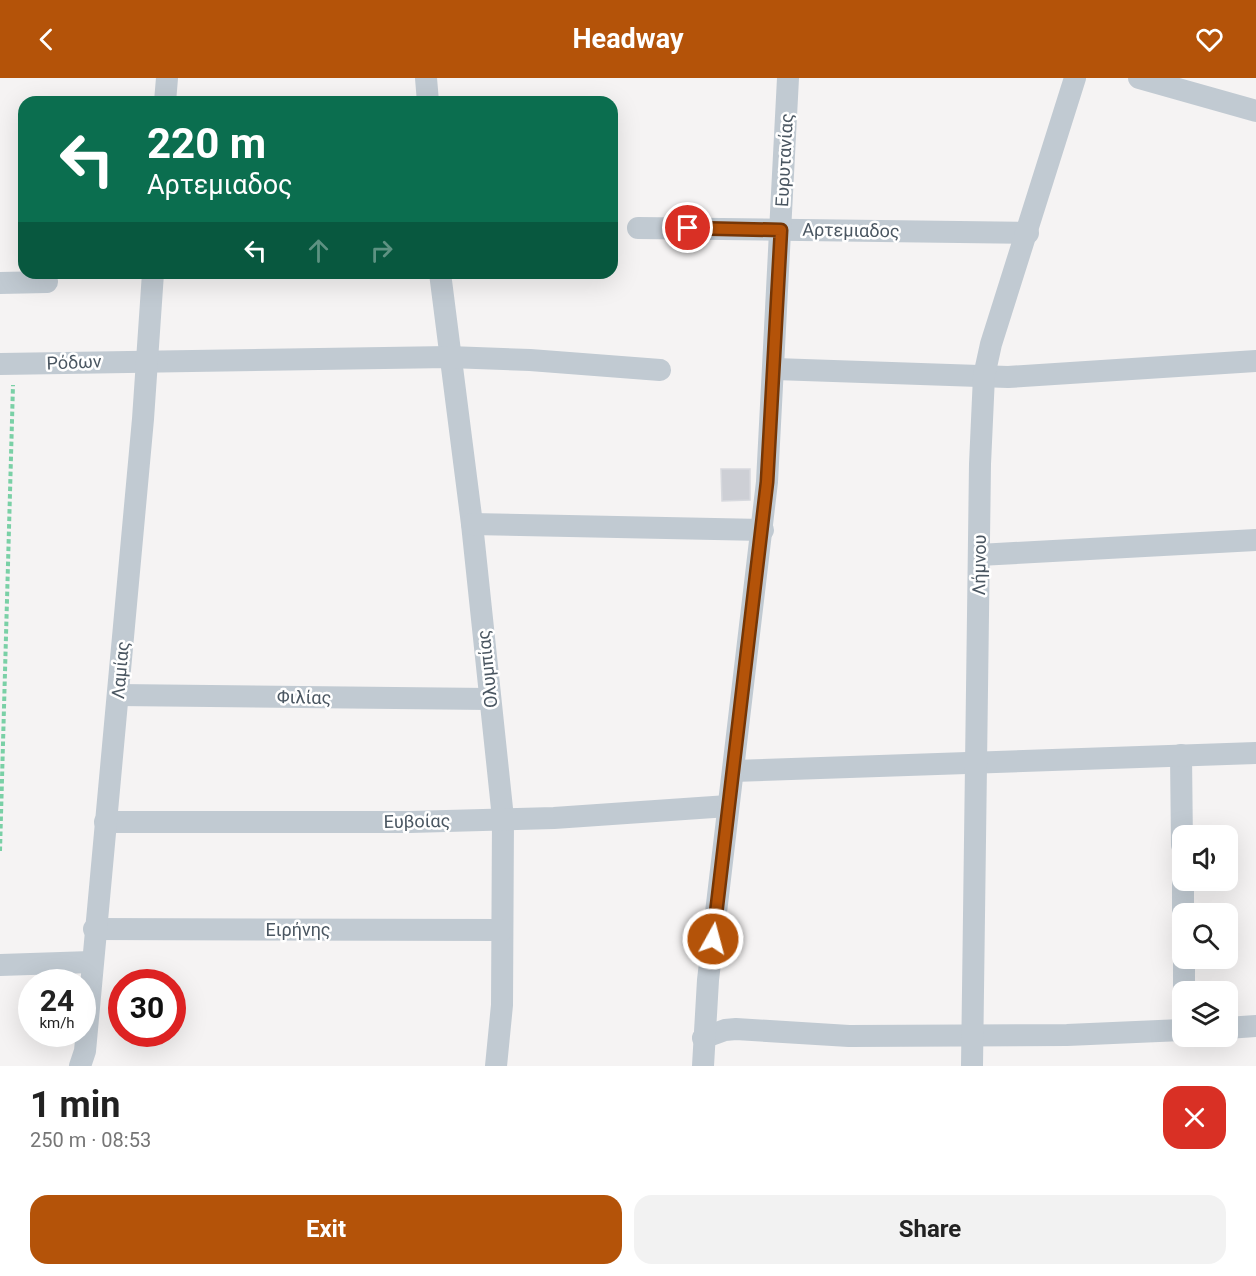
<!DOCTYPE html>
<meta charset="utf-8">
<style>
:root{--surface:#fff;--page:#f2f2f2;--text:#222;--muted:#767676;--accent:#b45309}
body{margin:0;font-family:Roboto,sans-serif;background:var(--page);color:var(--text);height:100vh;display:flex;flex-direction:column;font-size:22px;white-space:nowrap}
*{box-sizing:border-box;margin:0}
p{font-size:20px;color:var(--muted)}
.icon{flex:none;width:33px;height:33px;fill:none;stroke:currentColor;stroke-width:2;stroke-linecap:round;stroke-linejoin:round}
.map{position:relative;height:988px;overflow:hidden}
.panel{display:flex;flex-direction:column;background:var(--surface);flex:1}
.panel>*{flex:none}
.hud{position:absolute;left:18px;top:18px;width:600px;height:183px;border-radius:18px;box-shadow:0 6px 24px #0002;background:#0b6e4f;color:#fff;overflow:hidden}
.fabs{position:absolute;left:1172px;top:747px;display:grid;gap:12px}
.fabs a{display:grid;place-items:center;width:66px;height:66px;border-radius:12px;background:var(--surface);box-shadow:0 6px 24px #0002;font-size:30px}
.speed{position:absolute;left:18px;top:891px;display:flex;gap:12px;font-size:30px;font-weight:700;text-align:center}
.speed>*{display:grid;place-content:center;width:78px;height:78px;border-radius:50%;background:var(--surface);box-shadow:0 6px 24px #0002;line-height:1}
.speed small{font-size:15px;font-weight:400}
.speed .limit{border:9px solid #d22;background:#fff;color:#111}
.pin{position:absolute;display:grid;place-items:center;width:51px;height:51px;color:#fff;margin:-26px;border:3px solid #fff;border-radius:50%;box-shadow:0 2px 6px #0007}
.me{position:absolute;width:66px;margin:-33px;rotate:7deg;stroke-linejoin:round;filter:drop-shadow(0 0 4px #0008)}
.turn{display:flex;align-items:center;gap:21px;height:126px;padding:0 30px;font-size:27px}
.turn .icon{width:78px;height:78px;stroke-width:2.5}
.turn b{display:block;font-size:42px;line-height:51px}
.lanes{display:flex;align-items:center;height:57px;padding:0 30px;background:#0003;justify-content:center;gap:30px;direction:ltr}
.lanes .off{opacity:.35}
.round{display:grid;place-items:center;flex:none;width:63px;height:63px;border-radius:18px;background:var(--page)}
.head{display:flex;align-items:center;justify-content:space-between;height:102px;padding:0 30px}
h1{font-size:36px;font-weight:700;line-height:45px}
.primary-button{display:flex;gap:12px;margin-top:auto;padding:12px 30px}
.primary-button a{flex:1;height:69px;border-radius:18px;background:var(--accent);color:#fff;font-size:24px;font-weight:700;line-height:69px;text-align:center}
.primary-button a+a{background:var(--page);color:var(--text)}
header{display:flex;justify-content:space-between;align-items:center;height:78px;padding:0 30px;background:var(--accent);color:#fff;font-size:27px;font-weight:700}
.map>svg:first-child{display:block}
</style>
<header><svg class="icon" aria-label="back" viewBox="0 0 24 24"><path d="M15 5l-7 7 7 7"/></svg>Headway<svg class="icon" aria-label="heart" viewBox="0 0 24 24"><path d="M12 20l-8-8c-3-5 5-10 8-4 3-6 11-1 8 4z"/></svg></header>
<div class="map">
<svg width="1256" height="988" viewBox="0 0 1256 988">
<rect width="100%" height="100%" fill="#f5f3f3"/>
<!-- building -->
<path fill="#cdcfd5" stroke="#d7d9de" stroke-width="1.5" d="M721,391H750V422L722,423Z"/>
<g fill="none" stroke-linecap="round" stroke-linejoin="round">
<!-- path -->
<path stroke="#7ad0a6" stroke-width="4" stroke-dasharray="4.5 3" stroke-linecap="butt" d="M0,773L13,307"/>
<!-- minor -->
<g stroke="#c1cad2" stroke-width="22">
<path d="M426,0L428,24"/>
<path d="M1139,0L1256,33"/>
<path d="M165,24L167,0"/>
<path d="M638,150L1028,155"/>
<path d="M440,195L472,446L503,740L502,927L496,988"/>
<path d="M0,205L47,204"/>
<path d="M0,286L449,279L530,282L660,292"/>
<path d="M775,291L1008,299L1256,283"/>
<path d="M472,446L763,452"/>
<path d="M979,477L1256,462"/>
<path d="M118,617L489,621"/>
<path d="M1181,677L1182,767"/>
<path d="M733,693L1256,675"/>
<path d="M105,744H410L554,740L728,728"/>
<path d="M1183,802V836"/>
<path d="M94,851L502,852"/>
<path d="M1184,880V914"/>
<path d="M0,887L91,884"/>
<path d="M1227,950L1256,948"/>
<path d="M703,960L725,952L736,951L849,958L1067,957L1182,952"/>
<path d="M80,988L85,973L143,341L153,195"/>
<path d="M703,988L708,902L767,404L788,0"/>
<path d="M972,988L980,386L984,298L991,266L1075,0"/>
</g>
</g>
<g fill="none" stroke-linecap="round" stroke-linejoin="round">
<!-- route casing -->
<g stroke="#753606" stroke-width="15">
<path id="route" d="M688,150L781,152L767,404L713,861"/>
</g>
<!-- route -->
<use href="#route" stroke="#b45309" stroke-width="10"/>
</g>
<g text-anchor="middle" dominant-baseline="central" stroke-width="5" stroke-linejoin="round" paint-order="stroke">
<!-- street labels -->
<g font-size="18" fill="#4a5661" stroke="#fff">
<text transform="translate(784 82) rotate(-87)">Ευρυτανίας</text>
<text transform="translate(851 152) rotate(1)">Αρτεμιαδος</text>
<text transform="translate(74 284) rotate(-2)">Ρόδων</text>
<text transform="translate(979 487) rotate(-89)">Λήμνου</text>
<text transform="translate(487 591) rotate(-96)">Ολυμπίας</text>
<text transform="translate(120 592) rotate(-85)">Λαμίας</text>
<text transform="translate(304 619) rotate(1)">Φιλίας</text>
<text transform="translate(417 743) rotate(-1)">Ευβοίας</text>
<text x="298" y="851">Ειρήνης</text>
</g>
</g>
</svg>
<div class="fabs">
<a><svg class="icon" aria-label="sound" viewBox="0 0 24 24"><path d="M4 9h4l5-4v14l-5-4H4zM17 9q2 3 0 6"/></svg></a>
<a><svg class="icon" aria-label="search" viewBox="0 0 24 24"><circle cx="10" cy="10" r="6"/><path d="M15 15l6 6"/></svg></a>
<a><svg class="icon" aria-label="layers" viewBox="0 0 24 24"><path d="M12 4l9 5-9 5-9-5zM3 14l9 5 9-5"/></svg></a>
</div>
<div class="speed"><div>24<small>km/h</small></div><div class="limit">30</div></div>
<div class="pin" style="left:688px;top:150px;background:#d93025"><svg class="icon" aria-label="arrive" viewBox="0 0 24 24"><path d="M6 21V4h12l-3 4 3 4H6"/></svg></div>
<svg class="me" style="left:713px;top:861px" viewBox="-20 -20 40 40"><circle r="17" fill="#b45309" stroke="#fff" stroke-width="3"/><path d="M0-11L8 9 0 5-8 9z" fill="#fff"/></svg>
<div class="hud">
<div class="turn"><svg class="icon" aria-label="left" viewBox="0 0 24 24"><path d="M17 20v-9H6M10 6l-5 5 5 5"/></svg><div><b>220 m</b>Αρτεμιαδος</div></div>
<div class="lanes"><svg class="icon" aria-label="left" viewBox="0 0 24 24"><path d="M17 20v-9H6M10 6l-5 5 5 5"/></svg><svg class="icon off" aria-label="ahead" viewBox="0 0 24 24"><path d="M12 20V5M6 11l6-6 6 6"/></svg><svg class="icon off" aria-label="right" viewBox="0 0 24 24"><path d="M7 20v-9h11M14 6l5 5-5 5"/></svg></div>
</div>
</div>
<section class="panel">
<div class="head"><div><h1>1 min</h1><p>250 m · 08:53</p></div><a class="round" style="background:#d93025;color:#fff"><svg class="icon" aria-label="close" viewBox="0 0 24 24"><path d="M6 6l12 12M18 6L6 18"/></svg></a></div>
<div class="primary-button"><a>Exit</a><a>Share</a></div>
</section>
